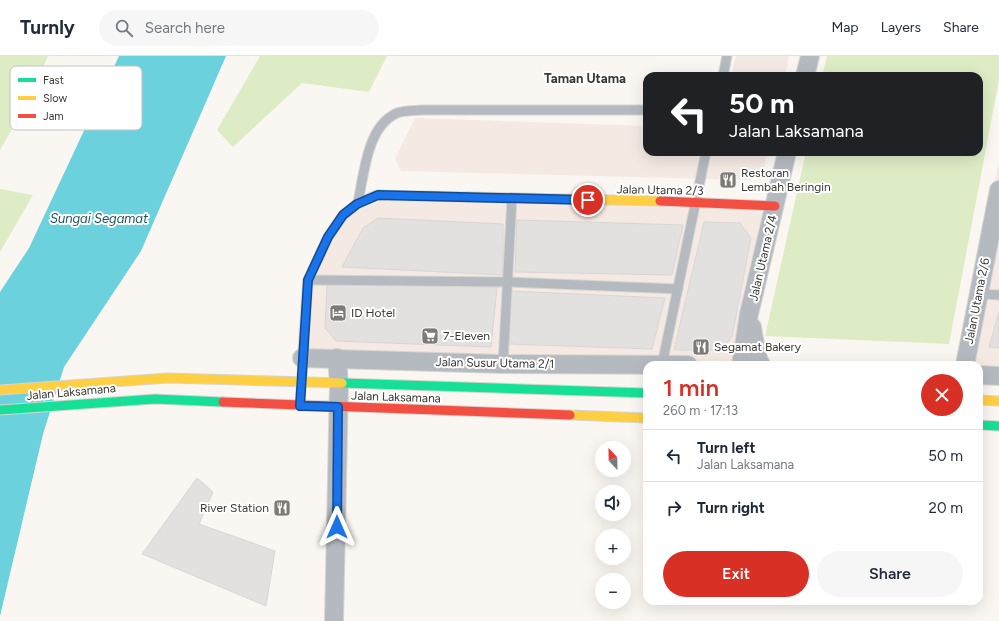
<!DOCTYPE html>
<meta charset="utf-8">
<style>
:root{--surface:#fff;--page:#f6f6f7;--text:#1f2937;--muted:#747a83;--line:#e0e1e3;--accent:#d93025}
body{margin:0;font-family:Figtree,sans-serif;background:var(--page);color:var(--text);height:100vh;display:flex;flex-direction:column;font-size:15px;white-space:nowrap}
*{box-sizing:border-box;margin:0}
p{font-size:13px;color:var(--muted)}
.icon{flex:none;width:22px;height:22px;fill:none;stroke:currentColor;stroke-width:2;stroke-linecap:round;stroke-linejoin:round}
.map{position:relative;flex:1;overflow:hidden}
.drawer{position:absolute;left:643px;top:305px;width:340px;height:244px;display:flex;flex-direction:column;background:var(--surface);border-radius:12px;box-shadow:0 4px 16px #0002}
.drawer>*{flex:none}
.top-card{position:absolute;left:643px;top:16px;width:340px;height:84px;border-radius:12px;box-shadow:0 4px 16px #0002;background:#202124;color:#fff;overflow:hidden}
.needle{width:26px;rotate:338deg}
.tools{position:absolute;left:595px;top:385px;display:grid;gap:8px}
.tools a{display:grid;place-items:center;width:36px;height:36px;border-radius:50%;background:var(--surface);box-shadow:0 4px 16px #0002;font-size:20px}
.pin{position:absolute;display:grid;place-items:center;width:34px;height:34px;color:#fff;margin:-17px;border:2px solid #fff;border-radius:50%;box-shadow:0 1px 4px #0007}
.me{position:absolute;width:44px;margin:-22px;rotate:0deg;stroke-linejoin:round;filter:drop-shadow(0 0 3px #0008)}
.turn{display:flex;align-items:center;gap:14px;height:84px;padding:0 20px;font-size:18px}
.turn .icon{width:52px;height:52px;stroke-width:2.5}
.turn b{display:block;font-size:28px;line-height:34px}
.round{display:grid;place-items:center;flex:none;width:42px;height:42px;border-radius:21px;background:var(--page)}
.overview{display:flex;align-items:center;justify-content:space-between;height:68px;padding:0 20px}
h1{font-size:24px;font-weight:600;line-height:30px;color:var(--accent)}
.cta{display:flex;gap:8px;margin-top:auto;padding:8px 20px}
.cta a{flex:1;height:46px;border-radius:24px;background:var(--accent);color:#fff;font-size:16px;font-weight:600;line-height:46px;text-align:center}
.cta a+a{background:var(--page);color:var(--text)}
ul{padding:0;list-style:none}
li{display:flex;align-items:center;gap:12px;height:52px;padding:0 20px;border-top:1px solid var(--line)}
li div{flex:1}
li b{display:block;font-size:15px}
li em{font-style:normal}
header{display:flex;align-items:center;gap:24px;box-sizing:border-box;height:56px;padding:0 20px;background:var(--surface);border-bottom:1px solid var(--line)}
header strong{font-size:19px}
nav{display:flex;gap:22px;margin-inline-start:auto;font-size:14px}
.search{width:280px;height:36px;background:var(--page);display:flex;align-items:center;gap:10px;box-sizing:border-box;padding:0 14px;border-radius:22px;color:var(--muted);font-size:15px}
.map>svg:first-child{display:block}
</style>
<header>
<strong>Turnly</strong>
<div class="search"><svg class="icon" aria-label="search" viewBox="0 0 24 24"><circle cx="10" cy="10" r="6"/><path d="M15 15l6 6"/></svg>Search here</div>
<nav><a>Map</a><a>Layers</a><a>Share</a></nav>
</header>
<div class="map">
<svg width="999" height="565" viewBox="0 0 999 565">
<rect width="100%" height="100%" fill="#faf7f2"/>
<!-- commercial -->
<g fill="#f4e9e3">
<path d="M736,0H789L785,20H731Z"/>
<path d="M415,62L647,70V96H767L763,117L751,124L401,115L395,103Z"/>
<path d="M999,105V313H979V309H959Z"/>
<path d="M354,142L782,145L747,309L296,306L302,224Z"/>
</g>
<!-- green -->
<g fill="#deecc5">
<path d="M0,0H48L32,39L0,94Z"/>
<path d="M260,0H387L369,36L302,27L233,91L217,74Z"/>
<path d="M827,0H999V24L949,288L765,280L806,96H979V20H822Z"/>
<path d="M0,133L33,139L0,196Z"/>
</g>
<!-- water -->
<path fill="#6ad1dd" d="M119,0H226L141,195L64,311L43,378L0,560V236L29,192Z"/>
<!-- building -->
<g fill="#e3e0e0" stroke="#d8d6d5">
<path d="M378,162L503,168V219L342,211L363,172Z"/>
<path d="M517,164L683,169L672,219L515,216Z"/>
<path d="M704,166L740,167L751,182L732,281L720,294H674Z"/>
<path d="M327,229L497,231L491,291L336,285L325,272Z"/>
<path d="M511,235L665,242L652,293L508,288Z"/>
<path d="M999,256V292L989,291Z"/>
<path d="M197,422L213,436L199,468L275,495L266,550L142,498Z"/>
</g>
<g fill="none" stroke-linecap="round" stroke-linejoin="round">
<!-- lane casing -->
<g stroke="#d7d5d0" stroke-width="11">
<g id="lane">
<path d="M723,20L727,0"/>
<path d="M358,146C364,118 367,72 395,58C402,54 414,55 422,54H647"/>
<path d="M308,224L508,226L678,233"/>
<path d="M979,238L999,239"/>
<path d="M503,308L512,142"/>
<path d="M662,309L706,96"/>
</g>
</g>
<!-- street casing -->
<g stroke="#d7d5d0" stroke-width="20">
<g id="street">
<path d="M805,20L810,0"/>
<path d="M752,271L757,300L761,309"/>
<path d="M302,302L503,308L688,309"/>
<path d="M741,309L749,258L787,96"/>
<path d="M965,309L999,134"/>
<path d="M979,319L999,320"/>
<path d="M334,565L339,328L337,302"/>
</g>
</g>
<!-- fast casing -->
<g stroke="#d7d5d0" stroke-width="11">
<g id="fast">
<path d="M342,327L647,337"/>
<path d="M300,350L308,224L328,181L343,159L357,148L377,139L468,141"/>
<path d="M0,354L155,343L223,346"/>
<path d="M979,369L999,370"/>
</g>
</g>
<!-- slow casing -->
<g stroke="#d7d5d0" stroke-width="11">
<g id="slow">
<path d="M468,141L660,145"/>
<path d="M0,334L168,322L342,327"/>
<path d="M979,344L999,345"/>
<path d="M570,359L647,362"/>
</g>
</g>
<!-- jam casing -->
<g stroke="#d7d5d0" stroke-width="11">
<g id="jam">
<path d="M660,145L775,150"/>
<path d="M223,346L570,359"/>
</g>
</g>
<!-- lane -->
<use href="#lane" stroke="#b4bac0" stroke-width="9"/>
<!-- street -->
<use href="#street" stroke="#b4bac0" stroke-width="18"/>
<!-- fast -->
<use href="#fast" stroke="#16e098" stroke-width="9"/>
<!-- slow -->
<use href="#slow" stroke="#ffcf43" stroke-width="9"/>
<!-- jam -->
<use href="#jam" stroke="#f24e42" stroke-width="9"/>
</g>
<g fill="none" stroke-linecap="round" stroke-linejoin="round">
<!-- route casing -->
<g stroke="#114b97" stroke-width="10">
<path id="route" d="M337,471L338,351L300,350L308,224L328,181L343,159L357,148L378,139L588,144"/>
</g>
<!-- route -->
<use href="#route" stroke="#1a73e8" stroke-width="7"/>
</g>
<!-- icons -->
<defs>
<g id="restaurant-square" transform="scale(0.9)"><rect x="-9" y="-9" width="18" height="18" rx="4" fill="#7d7b76" stroke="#fff"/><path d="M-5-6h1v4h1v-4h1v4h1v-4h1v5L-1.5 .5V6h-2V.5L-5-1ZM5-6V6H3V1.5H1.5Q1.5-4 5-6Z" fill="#fff"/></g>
<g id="hotel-square" transform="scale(0.9)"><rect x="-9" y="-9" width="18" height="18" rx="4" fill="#7d7b76" stroke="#fff"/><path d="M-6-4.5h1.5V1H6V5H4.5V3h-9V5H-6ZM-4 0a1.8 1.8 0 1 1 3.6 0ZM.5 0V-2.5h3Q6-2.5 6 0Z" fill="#fff"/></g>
<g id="supermarket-square" transform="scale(0.9)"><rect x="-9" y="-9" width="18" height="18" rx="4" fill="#7d7b76" stroke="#fff"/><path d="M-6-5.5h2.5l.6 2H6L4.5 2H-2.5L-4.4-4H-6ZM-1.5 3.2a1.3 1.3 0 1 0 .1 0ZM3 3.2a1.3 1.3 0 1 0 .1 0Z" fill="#fff"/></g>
</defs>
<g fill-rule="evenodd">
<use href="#restaurant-square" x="728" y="124"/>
<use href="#hotel-square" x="338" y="257"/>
<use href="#supermarket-square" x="430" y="280"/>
<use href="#restaurant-square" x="701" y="291"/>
<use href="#restaurant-square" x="282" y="452"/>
</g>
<g text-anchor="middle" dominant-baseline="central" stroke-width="4" stroke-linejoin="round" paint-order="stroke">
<!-- poi labels -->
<g font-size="12" fill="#3a3833" stroke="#fff" text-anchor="start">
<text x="741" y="117">Restoran<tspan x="741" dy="14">Lembah Beringin</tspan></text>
<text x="351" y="257">ID Hotel</text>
<text x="443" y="280">7-Eleven</text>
<text x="714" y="291">Segamat Bakery</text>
<text x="269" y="452" text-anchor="end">River Station</text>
</g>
<!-- street labels -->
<g font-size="12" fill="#3a3833" stroke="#fff">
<text transform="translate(660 134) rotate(1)">Jalan Utama 2/3</text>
<text transform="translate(763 202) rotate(-77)">Jalan Utama 2/4</text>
<text transform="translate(977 245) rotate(-79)">Jalan Utama 2/6</text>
<text transform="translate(495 307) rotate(1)">Jalan Susur Utama 2/1</text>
<text transform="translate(71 336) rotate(-5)">Jalan Laksamana</text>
<text transform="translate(396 341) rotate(2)">Jalan Laksamana</text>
</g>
<!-- neighbourhood labels -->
<g font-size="13" font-weight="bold" fill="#3a3833" stroke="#fff">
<text x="585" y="22">Taman Utama</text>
</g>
<!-- water labels -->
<g font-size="13" font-style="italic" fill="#19535b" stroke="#fff">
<text x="99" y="162">Sungai Segamat</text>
</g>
</g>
<!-- legend -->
<rect x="10" y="10" width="132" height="64" rx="6" fill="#fff" stroke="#c4c3c2" stroke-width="1"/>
<rect x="18" y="22" width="18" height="4" fill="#16e098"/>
<rect x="18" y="40" width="18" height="4" fill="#ffcf43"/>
<rect x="18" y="58" width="18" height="4" fill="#f24e42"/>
<g font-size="11" fill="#3a3833">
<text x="43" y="28">Fast</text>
<text x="43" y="46">Slow</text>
<text x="43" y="64">Jam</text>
</g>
</svg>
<div class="tools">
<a><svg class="needle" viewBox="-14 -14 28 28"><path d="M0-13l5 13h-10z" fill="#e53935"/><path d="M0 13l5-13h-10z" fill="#747a83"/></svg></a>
<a><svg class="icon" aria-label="sound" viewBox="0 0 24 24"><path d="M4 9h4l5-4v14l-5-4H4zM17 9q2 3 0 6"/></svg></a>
<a>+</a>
<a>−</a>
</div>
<div class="pin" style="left:588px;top:144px;background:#d93025"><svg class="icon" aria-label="arrive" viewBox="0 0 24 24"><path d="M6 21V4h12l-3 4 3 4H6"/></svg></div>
<svg class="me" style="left:337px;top:471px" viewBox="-20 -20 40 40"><path d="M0-17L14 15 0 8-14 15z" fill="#1a73e8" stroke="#fff" stroke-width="4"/></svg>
<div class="top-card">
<div class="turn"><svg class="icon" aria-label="left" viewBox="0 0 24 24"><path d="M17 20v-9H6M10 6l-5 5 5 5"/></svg><div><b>50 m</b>Jalan Laksamana</div></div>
</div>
<section class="drawer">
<div class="overview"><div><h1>1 min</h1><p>260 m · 17:13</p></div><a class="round" style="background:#d93025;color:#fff"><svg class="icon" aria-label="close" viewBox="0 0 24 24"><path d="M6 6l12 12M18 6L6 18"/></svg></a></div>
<ul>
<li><svg class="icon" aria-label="left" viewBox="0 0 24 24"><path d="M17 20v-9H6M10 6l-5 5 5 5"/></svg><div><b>Turn left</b><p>Jalan Laksamana</p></div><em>50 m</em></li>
<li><svg class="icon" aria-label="right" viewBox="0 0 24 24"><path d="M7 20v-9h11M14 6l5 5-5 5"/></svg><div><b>Turn right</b></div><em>20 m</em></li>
</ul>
<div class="cta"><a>Exit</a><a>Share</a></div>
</section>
</div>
